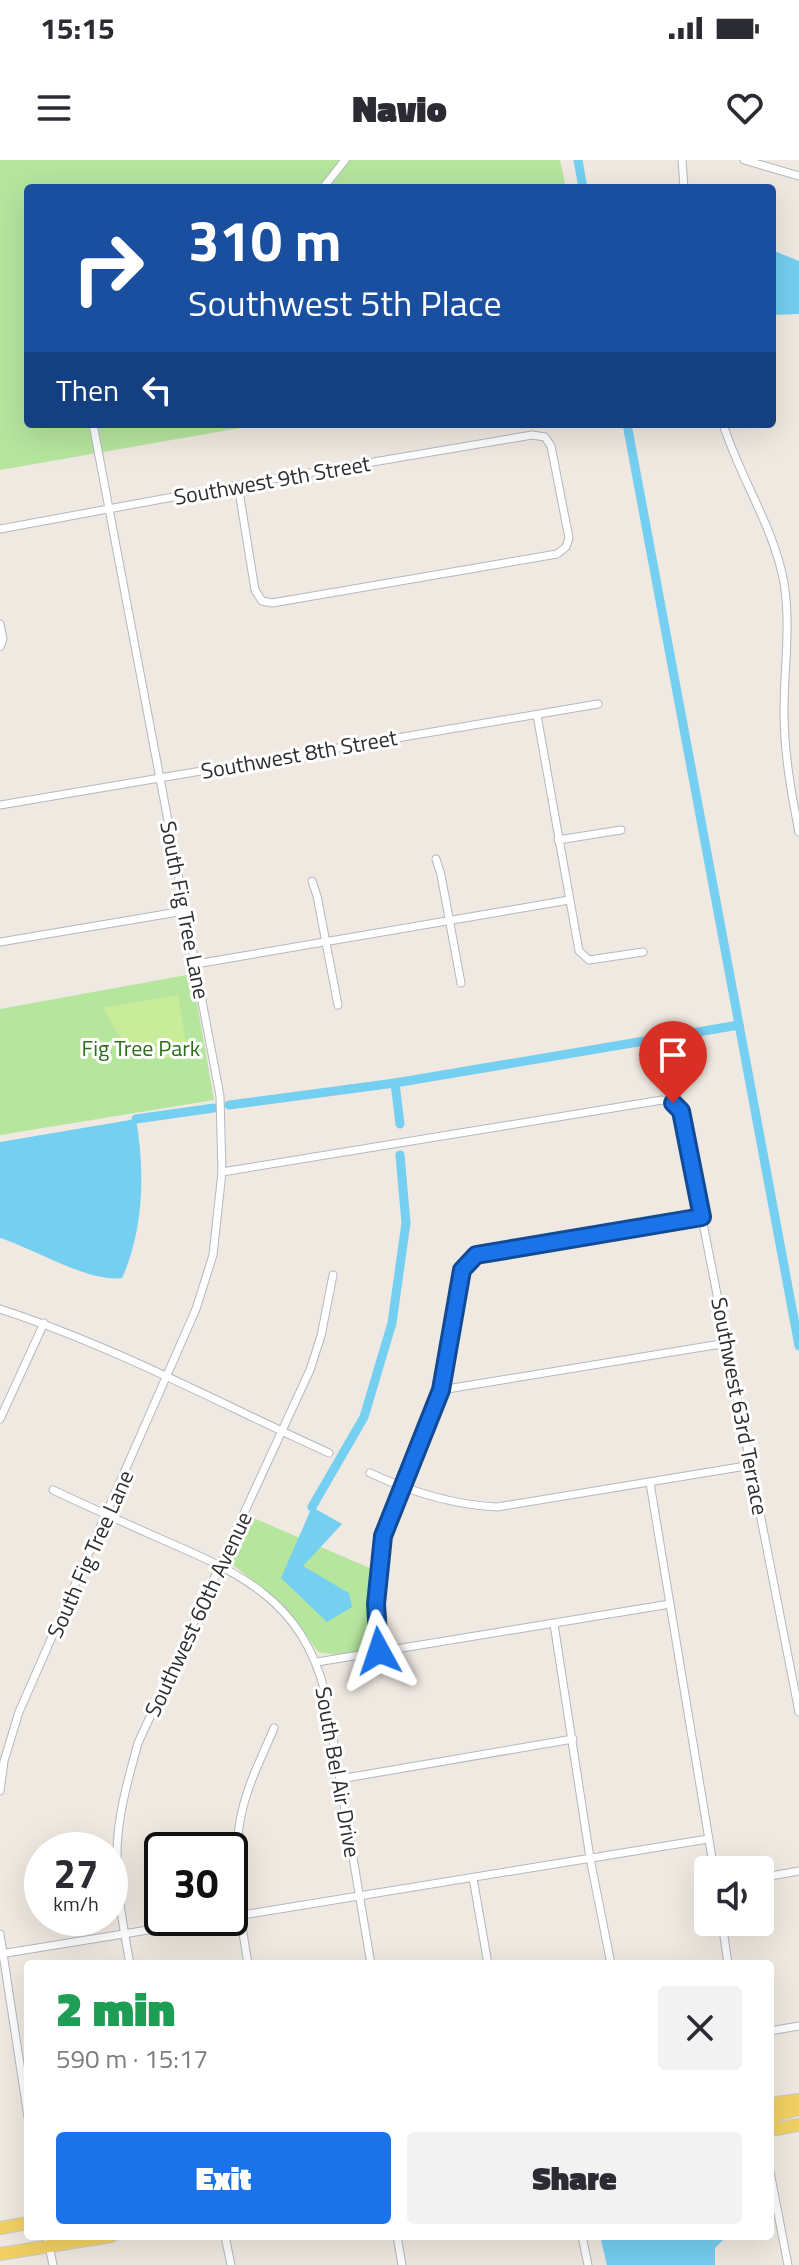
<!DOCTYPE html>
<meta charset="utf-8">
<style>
:root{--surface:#fff;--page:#f2f2f3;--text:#2b2b33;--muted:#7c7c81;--accent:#1a73e8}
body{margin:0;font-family:"Titillium Web",sans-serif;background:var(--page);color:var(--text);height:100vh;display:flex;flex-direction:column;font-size:30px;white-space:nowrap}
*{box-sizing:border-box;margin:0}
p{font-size:26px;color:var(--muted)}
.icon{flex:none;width:44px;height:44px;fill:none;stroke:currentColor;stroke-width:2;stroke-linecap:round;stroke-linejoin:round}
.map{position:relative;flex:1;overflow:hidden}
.side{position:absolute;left:24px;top:1800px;width:750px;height:280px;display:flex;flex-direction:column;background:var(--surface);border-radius:8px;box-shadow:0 8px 32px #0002}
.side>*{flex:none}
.banner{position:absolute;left:24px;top:24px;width:752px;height:244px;border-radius:8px;box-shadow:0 8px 32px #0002;background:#1a4fa0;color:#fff;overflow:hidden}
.tools{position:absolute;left:694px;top:1696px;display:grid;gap:16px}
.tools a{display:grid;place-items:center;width:80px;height:80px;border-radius:8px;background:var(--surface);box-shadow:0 8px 32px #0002;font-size:40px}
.speed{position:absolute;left:24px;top:1672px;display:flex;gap:16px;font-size:40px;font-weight:700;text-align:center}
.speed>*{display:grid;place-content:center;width:104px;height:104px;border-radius:50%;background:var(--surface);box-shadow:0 8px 32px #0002;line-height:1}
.speed small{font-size:20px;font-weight:400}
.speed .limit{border:4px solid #111;border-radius:12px;background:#fff;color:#111}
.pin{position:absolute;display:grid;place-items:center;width:68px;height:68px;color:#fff;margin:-82px -34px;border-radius:50% 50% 50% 0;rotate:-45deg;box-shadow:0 0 8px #0007}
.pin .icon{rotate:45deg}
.me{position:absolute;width:88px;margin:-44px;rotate:355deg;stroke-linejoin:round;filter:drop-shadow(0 0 6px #0008)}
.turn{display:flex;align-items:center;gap:28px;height:168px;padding:0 32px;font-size:36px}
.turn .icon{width:104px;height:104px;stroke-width:2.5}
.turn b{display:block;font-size:56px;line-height:68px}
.then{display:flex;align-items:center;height:76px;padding:0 32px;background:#0003;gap:16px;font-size:30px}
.round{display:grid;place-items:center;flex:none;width:84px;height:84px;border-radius:8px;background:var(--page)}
.head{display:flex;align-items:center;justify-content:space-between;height:136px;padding:0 32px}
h1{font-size:48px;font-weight:800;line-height:60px;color:#1e9e55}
.primary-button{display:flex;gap:16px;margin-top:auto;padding:16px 32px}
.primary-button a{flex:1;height:92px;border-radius:8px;background:var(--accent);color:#fff;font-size:32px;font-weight:800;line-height:92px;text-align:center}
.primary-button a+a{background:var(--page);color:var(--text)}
.status{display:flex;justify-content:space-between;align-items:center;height:56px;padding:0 40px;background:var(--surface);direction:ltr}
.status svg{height:22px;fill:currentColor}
header{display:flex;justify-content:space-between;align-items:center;height:104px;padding:0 32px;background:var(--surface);font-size:36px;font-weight:800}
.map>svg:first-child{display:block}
</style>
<div class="status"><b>15:15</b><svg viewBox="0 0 49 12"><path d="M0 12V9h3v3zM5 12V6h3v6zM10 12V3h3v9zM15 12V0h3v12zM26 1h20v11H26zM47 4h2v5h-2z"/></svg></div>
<header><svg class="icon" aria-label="menu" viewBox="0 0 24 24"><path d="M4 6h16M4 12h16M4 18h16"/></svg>Navio<svg class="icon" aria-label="heart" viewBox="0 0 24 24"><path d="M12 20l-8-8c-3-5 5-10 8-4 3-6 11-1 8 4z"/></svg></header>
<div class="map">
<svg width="799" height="2105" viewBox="0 0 799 2105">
<rect width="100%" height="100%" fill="#efe9e1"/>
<!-- green -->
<g fill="#b6e59e">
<path d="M0,0H560L566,28H28V264H263L0,310Z"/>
<path d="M192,814L214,940L0,975V849Z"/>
<path d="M249,1356L372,1409L374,1412L372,1484C359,1495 334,1496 318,1492L297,1462L275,1438L233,1405L232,1397Z"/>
</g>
<!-- pitch -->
<path fill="#c9ec9a" d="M178,835L188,896C138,905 125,891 104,848Z"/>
<!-- water -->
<g fill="#75cff0">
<path d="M772,90L799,101V154L772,155Z"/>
<path d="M136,959C145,1010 144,1070 122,1118C89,1123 33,1088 0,1078V982Z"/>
<path d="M312,1347L342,1364L303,1406L349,1433L352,1447L327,1462L281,1418Z"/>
<path d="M600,2076H727L715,2088V2105H607Z"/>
</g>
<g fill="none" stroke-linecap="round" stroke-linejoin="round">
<!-- canal -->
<g stroke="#75cff0" stroke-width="9">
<path d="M578,0L583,28"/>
<path d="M627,264L799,1186"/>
<path d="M395,923L400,964"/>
<path d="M229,945L395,923L739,865"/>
<path d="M136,959L214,948"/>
<path d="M312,1347L364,1257L392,1163L406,1063L400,995"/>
</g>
<!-- minor casing -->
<g stroke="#b4b7c1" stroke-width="9">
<g id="minor">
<path d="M682,0L684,28"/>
<path d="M744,0L799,16"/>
<path d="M323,28L345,0"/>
<path d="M723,264C740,318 774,367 784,423C791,466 784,508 784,551C784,592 791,632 799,672"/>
<path d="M0,369L238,325L532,275L545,277L551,286L569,378L566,387L557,394L272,443L262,441L255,430L238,325"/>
<path d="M0,464L3,479L0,487"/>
<path d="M537,555L579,791L589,800L643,792"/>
<path d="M0,645L598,544"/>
<path d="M558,680L621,670"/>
<path d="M436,699L441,715L461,823"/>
<path d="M312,721L317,736L338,845"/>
<path d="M0,782L184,751"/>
<path d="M196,804L569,740"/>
<path d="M222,1012L662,940L673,943L681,951L799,1552"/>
<path d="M0,1149C114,1186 221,1244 329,1293"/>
<path d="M441,1230L727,1183"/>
<path d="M0,1259L44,1163"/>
<path d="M370,1313C409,1331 453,1345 497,1347L752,1305"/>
<path d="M650,1323L714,1710"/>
<path d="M53,1330C89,1347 125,1363 161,1379C242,1414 301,1440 325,1532L371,1804"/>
<path d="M554,1464L590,1698L611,1804"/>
<path d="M379,1491L376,1444L383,1376L441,1230L462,1110L476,1095L702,1057"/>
<path d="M317,1502L670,1444"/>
<path d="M340,1619L573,1579"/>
<path d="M0,1631L4,1601L19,1552L196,1149L213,1095L222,1012L220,936L93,264"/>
<path d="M473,1718L488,1804"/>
<path d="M760,1718L799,1711"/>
<path d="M230,1757L708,1679"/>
<path d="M722,1762L728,1804"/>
<path d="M0,1774L28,1957"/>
<path d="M0,1794L222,1758"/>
<path d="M130,1804C122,1761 114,1718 118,1674C121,1643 130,1613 138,1583L310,1210L321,1176L333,1115"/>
<path d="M248,1804C240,1756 231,1704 241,1656C247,1625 262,1597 274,1568"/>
<path d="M770,1871L799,1866"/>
<path d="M770,2012L788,2105"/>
<path d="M47,2076L53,2105"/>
<path d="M225,2076L231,2105"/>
<path d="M397,2076L402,2105"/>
<path d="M582,2076L588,2105"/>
</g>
</g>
<!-- primary casing -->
<g stroke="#c9c9c9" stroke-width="14">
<g id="primary">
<path d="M770,1944L799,1940"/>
<path d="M770,1960L779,1954L799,1949"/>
<path d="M770,1970L799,1965"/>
<path d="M0,2068L28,2063"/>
<path d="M0,2094L111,2076"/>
</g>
</g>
<!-- minor -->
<use href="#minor" stroke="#fff" stroke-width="7"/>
<!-- primary -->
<use href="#primary" stroke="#f2d163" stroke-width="12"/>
</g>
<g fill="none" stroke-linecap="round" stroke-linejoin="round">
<!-- route casing -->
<g stroke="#114b97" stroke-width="20">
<path id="route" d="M379,1491L376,1444L383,1376L441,1230L462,1110L476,1095L702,1057L681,951L673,943"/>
</g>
<!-- route -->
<use href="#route" stroke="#1a73e8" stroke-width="14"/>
</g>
<g text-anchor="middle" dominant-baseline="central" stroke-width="6" stroke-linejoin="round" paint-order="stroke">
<!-- street labels -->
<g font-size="22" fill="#2e2e2e" stroke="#fff">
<text transform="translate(272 320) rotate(-10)">Southwest 9th Street</text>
<text transform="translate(299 594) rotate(-10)">Southwest 8th Street</text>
<text transform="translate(185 750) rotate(79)">South Fig Tree Lane</text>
<text transform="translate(740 1246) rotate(79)">Southwest 63rd Terrace</text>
<text transform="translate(90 1394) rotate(-66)">South Fig Tree Lane</text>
<text transform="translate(198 1454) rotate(-65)">Southwest 60th Avenue</text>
<text transform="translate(338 1612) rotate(80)">South Bel Air Drive</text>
</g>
<!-- park labels -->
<g font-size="22" fill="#2c6e1b" stroke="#fff">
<text x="141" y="888">Fig Tree Park</text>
</g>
</g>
</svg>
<div class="tools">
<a><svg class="icon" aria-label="sound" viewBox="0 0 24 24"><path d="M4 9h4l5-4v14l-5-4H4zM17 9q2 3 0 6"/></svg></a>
</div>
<div class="speed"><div>27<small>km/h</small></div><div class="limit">30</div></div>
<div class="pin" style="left:673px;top:943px;background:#d93025"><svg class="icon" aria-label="arrive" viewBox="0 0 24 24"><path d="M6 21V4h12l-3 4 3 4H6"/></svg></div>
<svg class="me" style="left:379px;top:1491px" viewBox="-20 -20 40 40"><path d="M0-17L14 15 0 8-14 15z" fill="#1a73e8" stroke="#fff" stroke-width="4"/></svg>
<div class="banner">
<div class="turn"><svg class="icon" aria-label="right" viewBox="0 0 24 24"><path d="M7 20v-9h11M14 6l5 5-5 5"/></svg><div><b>310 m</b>Southwest 5th Place</div></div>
<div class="then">Then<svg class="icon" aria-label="left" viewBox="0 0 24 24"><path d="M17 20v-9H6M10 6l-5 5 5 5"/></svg></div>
</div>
<section class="side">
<div class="head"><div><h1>2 min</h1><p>590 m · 15:17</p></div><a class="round"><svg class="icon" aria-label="close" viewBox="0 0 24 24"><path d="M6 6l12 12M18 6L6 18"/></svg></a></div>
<div class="primary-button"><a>Exit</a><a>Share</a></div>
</section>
</div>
